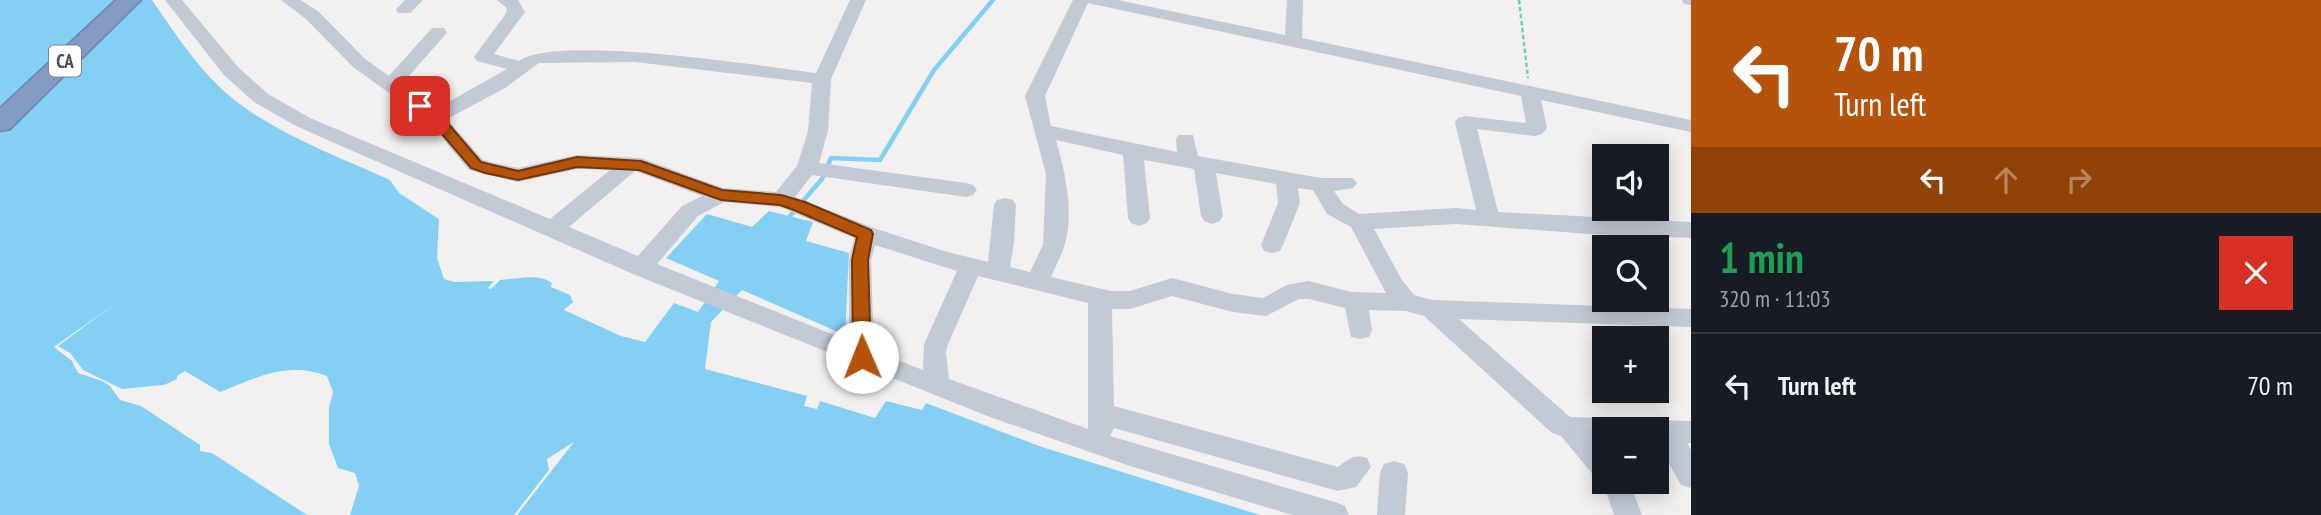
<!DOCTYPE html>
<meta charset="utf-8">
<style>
:root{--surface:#171b24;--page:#242831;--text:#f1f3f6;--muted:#9ea1a6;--line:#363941}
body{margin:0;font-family:"PT Sans Narrow",sans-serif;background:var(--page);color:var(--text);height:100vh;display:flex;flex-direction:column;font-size:26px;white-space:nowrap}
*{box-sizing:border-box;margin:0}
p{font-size:23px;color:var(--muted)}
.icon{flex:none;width:38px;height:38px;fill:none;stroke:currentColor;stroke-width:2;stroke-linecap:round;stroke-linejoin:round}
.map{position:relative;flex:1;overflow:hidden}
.drawer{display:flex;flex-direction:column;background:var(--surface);width:630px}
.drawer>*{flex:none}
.banner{background:#b45309;color:#fff;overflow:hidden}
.tools{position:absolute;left:1592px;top:144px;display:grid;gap:14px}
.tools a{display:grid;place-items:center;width:77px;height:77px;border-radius:0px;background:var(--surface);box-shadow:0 4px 18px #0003;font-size:35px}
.pin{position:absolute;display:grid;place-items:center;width:60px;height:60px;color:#fff;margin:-30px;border-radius:14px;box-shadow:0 4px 10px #0006}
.me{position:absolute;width:77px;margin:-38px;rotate:359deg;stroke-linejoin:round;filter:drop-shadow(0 0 5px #0008)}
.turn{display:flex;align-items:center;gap:24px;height:147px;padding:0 28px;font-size:32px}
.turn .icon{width:91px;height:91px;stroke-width:2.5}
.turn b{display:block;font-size:49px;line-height:60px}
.lanes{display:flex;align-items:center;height:66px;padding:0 28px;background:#0003;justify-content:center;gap:35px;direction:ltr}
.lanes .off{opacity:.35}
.round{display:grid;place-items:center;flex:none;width:74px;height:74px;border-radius:0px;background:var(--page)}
.summary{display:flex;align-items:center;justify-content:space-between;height:119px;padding:0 28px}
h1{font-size:42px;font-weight:800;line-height:52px;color:#1e9e55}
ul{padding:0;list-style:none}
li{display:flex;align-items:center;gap:21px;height:105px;padding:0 28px;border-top:2px solid var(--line)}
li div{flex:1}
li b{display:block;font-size:26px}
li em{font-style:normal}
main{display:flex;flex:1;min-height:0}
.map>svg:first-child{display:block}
</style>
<main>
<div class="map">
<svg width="1691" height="515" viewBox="0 0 1691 515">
<rect width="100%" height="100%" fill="#f2efef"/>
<!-- water -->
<path fill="#83d0f4" d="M0,0H152C169,25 186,50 206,73C252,126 327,151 390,180L399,193L439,219L437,258L444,279L454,282L494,281L488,288L491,289L500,280C516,279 539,273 552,283L551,287L570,295L573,302L564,310L621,336L645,342L674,303L698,312L719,281L666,258L707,214L752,227L769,211L813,222L806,241L849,253L845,335L742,290L711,322L705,369L807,396L804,406L817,409L820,401L875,418L886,401L922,410L926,403L1042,447L1260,515H517L574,442L547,459L549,470L514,515H350L359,486L355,473L338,468L329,444V408L333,392L327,376C287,361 258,377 220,392L185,371L177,376V379L164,385L122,389L83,370L70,353L58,346L116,303L54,347L72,361L78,373L102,381L110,386L120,400L141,406L200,445V451L212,453L307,515H0Z"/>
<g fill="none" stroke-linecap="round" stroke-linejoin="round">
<!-- stream -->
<path stroke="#83d0f4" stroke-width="4.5" d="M790,216L822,179L831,158L880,160L934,70L993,0"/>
<!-- highway casing -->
<g stroke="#6e85ae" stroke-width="3">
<path id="highway" d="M116,0H141L10,129L0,131V108Z"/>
</g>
<!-- path -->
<path stroke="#6fd4ae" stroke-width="2.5" stroke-dasharray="4.5 2.5" stroke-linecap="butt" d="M1519,0L1528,78"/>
<!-- minor -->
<g fill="#c2cad6" fill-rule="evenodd">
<path d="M165,0H182L238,67L268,94L310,118L550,219L610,170L577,169L518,182L469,170L428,121L353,67L306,19L281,0H300L318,11L365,59L389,76L432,28H444L447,32L444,36L402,84L436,109L507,69L477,61L474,57L507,12L506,7L496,0H518L525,12L494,54L519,61C557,34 761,66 816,73L850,0H866L831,79L828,131L819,163L966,183L973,185L977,190L973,195L966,197L812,175L795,197L874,228L944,251L988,262L994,205L997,200L1005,198L1013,200L1016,205L1014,242L1010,267L1030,272L1043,245L1046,174L1025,96L1073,0H1118L1285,35L1287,0H1303L1302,38L1691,120V132L1541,100L1547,128L1542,134L1535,136L1477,129L1498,212L1691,222V238L1589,234L1456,224L1374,229L1402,280L1414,295L1432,300L1691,309V327L1459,319L1570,417L1605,418L1614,421L1618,429H1605V440H1597L1605,448V481H1629L1642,515H1614L1602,479L1595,477L1561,436L1552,433L1424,316L1406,311L1369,310L1372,330L1369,337L1360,339L1351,337L1345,308L1309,299H1299L1266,316L1233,312L1172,296L1130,309H1112L1114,406L1338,467C1349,459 1353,454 1367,458L1371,467L1356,487L1338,491L1114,428L1110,436L1335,502L1345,506L1349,515H1292L1130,466L990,417L633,274L296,126L254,102L224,75ZM1088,3L1521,96L1526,123L1465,116L1458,118L1455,122L1476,210L1456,208L1359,214L1343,204L1334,191L1353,188L1357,183L1353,178H1321L1198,156L1193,135H1179L1176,139L1177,152L1051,126L1045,96ZM635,62L812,83L808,131L797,166L776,192L723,188L641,158L577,155L518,168L491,162L483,160L447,119L505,88L539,63ZM1056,140L1123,155L1128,218L1131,223L1139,226L1147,223L1150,218L1144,160L1194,169L1201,216L1204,221L1212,224L1220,221L1223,216L1216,173L1276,184L1278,203L1261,245L1264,251L1272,253L1280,251L1283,245L1300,203L1298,188L1313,190L1327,214L1351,227L1386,293L1351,292L1309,281L1287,285L1263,298L1233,294L1172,278L1130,291H1111L1051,277C1055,267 1061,257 1064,247C1075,215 1065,171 1056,140ZM635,171L702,196L682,206L638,256L569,227ZM724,202L780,207L854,238L849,260V341L657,264L698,216ZM875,245L957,271L924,344L923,370L874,351L871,260ZM978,276L1088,303V429L949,379L946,352L948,344Z"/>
<path d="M405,0H423L410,13H398L396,9Z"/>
<path d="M1682,0H1691V5L1684,4Z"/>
<path d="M1657,420L1691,421V443H1687L1691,450V488L1681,485L1657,442V429H1645L1648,423Z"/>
<path d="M1394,461L1404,464L1408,473L1405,515H1377L1380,473L1384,464Z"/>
</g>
<!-- highway -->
<use href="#highway" fill="#839bc2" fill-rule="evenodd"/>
</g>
<!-- route -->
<path fill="#b45309" stroke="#753606" stroke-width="2" d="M420,101L440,114L481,162L493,165L518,171L577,157L641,161L722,190L781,195L805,202L871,230L873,234L868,260L871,357L868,362H856L853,357L852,260L857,237L794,210L780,205L721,200L639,170L577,167L518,180L485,173L471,168L430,120L416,108V103Z"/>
<g text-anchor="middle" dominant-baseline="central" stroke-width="6" stroke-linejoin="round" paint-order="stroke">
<!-- shield labels -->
<rect fill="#fff" stroke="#7e848f" stroke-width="2" x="49" y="45.5" width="32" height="31" rx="5"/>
<g font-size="19" font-weight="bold" fill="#46505f">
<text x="65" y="61">CA</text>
</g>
</g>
</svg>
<div class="tools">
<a><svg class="icon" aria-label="sound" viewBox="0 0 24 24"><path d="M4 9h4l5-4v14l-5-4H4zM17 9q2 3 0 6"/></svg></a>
<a><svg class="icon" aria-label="search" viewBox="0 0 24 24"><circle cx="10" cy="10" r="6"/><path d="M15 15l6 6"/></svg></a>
<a>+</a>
<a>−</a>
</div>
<div class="pin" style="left:420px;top:106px;background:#d93025"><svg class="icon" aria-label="arrive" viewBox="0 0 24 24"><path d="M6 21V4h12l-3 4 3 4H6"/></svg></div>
<svg class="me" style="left:862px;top:357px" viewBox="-20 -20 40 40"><circle r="19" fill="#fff"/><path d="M0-13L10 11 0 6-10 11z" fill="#b45309"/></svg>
</div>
<section class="drawer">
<div class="banner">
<div class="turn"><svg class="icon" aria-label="left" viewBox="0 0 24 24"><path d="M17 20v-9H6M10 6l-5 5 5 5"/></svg><div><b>70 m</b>Turn left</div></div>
<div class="lanes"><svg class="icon" aria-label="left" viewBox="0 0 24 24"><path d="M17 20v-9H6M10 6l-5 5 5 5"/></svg><svg class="icon off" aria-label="ahead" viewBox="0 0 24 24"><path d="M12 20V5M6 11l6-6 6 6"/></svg><svg class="icon off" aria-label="right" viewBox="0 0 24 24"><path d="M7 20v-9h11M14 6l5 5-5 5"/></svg></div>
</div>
<div class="summary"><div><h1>1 min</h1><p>320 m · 11:03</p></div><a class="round" style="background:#d93025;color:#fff"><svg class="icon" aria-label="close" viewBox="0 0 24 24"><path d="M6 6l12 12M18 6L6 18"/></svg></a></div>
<ul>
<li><svg class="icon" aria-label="left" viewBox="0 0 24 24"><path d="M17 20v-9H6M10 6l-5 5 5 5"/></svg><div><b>Turn left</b></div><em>70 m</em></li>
</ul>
</section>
</main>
